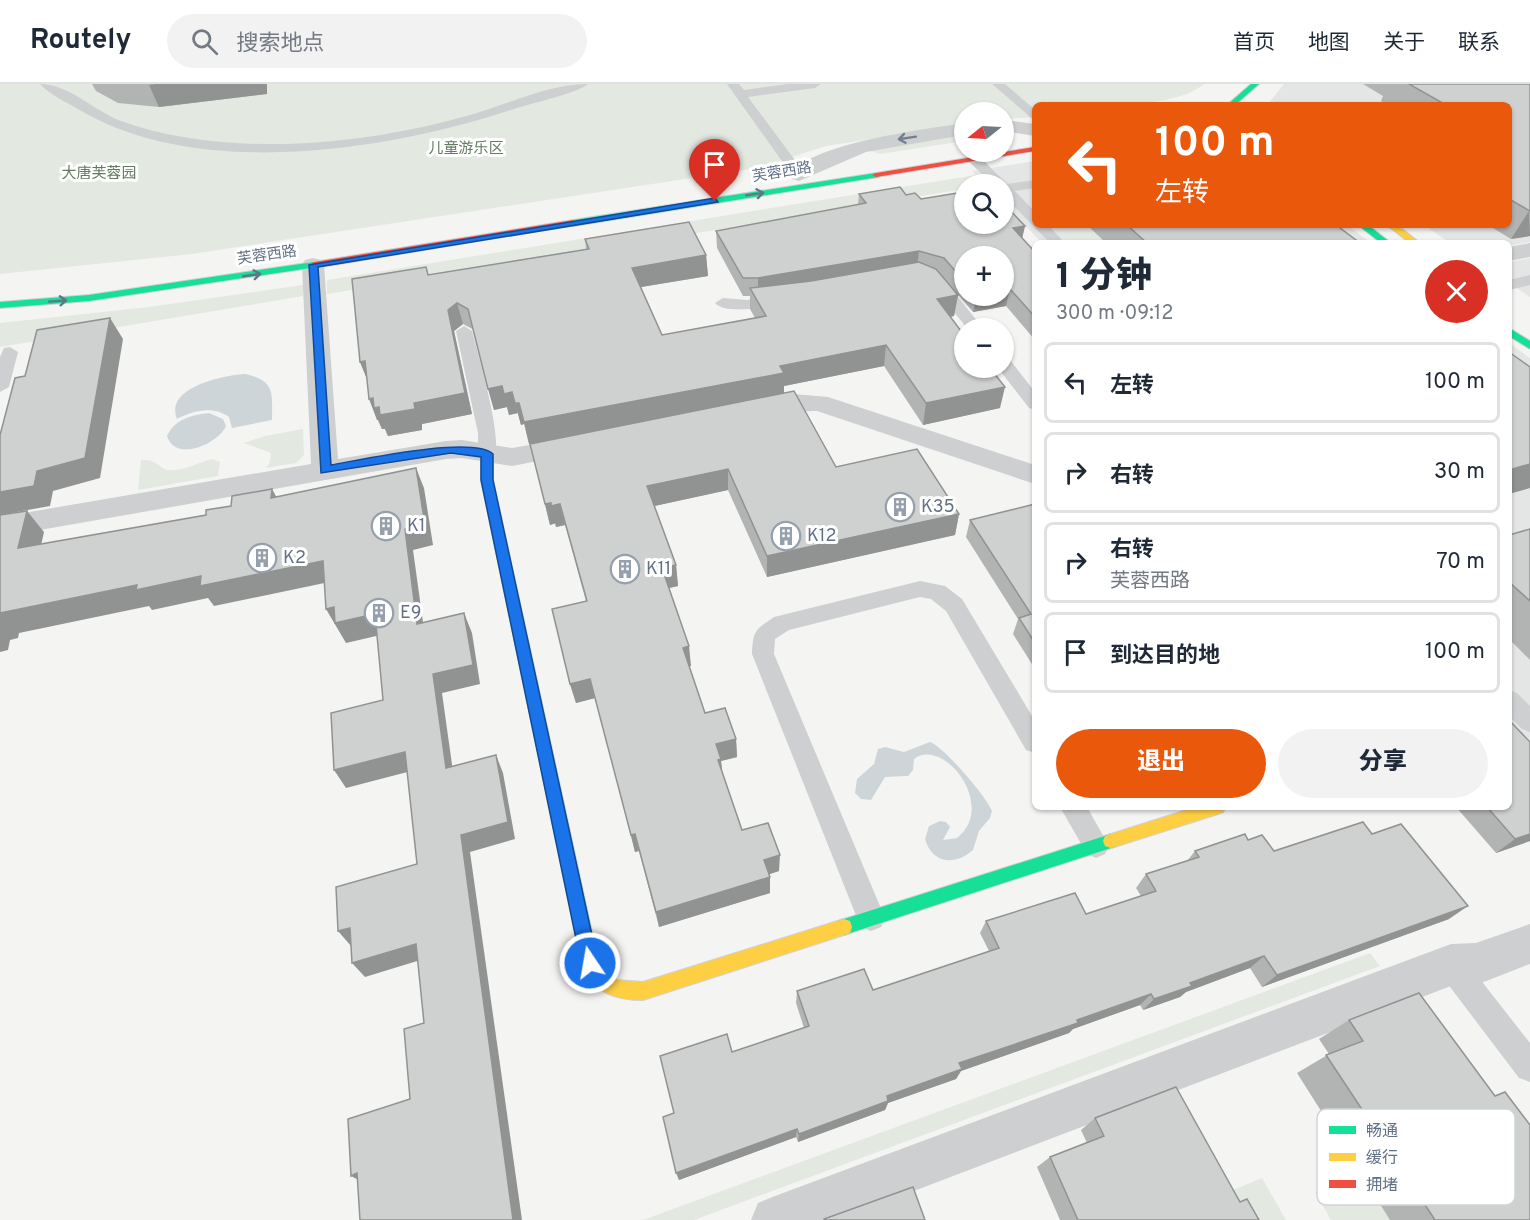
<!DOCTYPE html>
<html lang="zh">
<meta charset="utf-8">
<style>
:root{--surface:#fff;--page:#f2f2f3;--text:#1f2937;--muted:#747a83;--line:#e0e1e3;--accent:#ea580c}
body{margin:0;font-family:Overpass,"Noto Sans SC",sans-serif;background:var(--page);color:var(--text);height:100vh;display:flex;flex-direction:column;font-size:22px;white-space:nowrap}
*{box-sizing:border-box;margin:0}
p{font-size:20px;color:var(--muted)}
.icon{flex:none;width:33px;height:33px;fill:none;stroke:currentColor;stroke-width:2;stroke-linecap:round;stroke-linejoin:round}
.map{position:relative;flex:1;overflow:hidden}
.drawer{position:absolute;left:1032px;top:156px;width:480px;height:570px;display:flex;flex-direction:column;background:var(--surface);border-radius:9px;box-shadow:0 2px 4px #0004}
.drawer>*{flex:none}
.banner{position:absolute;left:1032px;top:18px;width:480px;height:126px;border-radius:9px;box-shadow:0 2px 4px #0004;background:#ea580c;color:#fff;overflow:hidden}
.needle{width:39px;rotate:252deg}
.controls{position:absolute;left:954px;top:18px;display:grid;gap:12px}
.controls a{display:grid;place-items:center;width:60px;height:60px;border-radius:50%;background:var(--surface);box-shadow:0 2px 4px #0004;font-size:30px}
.pin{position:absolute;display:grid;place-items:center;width:51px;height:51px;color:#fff;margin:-62px -26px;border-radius:50% 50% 50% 0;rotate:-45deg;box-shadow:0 0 6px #0007}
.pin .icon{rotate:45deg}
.me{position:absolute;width:66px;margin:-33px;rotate:348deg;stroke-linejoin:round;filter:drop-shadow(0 0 4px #0008)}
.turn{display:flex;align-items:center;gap:21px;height:126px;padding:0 24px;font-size:27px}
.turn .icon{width:78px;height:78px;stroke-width:2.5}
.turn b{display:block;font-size:42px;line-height:51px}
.round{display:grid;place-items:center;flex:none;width:63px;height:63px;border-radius:32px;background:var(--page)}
.headline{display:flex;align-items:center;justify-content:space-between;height:102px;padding:0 24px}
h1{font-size:36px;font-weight:800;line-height:45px}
.cta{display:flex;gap:12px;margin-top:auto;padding:12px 24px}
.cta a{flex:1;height:69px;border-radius:36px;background:var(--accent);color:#fff;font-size:24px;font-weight:800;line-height:69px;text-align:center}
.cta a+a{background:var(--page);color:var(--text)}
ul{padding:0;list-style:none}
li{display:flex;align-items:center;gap:18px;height:81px;margin:0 12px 9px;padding:0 12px;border:3px solid var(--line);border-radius:9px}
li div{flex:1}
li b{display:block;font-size:22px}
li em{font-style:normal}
header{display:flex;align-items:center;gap:36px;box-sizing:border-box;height:84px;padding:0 30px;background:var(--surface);border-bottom:2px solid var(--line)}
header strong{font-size:28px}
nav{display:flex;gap:33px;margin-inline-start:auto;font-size:21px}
.search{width:420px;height:54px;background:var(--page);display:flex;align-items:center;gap:15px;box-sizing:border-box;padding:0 21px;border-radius:33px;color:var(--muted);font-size:22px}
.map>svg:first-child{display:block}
</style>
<header>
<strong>Routely</strong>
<div class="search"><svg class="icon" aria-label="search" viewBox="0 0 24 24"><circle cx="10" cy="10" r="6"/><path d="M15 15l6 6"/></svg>搜索地点</div>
<nav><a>首页</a><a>地图</a><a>关于</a><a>联系</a></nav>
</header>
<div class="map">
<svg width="1530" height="1136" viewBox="0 0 1530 1136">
<rect width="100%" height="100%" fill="#f4f5f3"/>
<!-- built -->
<g fill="#e4e6e5">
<path d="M1284,0H1530V158L1509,162V159H1450L1424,141H1509V21H1267Z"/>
<path d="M1035,77V141H1347L1371,159H1042L1004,119V100H985L972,87Z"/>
<path d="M1530,174V213L1509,199V178Z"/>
<path d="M1509,259L1530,274V664L1509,642Z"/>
</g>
<!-- green -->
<g fill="#e3e8e1">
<path d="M0,0H1204C1171,28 1077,21 1035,21V33L1004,35V28H964V41L826,62L757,84L192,170L0,190Z"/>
<path d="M964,51V57L880,70L871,67Z"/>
<path d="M976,91L985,100H964V105L327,210V196Z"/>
<path d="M1049,141H1054L1064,151L1083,148L1077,141H1087L1106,159H1067Z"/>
<path d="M303,201V212L0,263V239L149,223Z"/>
<path d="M303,345L304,371L296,379L266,384L270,378L271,369L244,359L265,352Z"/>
<path d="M212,375L220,378L218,392L138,406L141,376C158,375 158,384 168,386C182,388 199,378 212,375Z"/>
<path d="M1370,869L1380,882L694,1136H643Z"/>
<path d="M1360,1089L1401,1136H1331L1315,1108Z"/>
<path d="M1262,1094L1286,1136H1232L1204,1118Z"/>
</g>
<!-- water -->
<g fill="#ced5d9">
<path d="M245,290C276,297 272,309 272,336L232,344L229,333C213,322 194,326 177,335C164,303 225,291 245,290Z"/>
<path d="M209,329L223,335L226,342C218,360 175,379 167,352C175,335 191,331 209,329Z"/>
<path d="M930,658C943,662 986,712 992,727L990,734L979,747L973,766C955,782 932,780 925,755L929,742L940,737L946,738L950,743L943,756L957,754C998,722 943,652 914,675L913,686L908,692L885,693L871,716L861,715L855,709L857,695L874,680L878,665L885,663L904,668Z"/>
</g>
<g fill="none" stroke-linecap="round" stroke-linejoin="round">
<!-- fast casing -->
<g stroke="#cfd2d3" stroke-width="2">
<g id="fast">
<path d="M1251,0H1259L1235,21H1227Z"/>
<path d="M876,89H879V93L573,142L569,139L573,136Z"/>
<path d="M1358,141H1368L1391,159H1381Z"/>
<path d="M314,178L317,179V183L89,217L0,224V218L89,211Z"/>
<path d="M1509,244L1530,257V265L1509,252Z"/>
<path d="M487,366L493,370V396L598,876L605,889L602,895L596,898L590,895L582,879L481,396V370Z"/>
<path d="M1111,750L1117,752L1119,757L1117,762L1111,764L844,851L838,849L836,843L838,837L844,835Z"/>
</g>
</g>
<!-- slow casing -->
<g stroke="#cfd2d3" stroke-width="2">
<g id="slow">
<path d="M1387,141H1397L1420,159H1410Z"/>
<path d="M1196,723H1226L1223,728L1218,730L1111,764L1105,762L1103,757L1105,752L1111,750Z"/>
<path d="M844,835L850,837L852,843L850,849L643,916C621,916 597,911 587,889L590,883L596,880L617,896L643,898Z"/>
</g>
</g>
<!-- jam casing -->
<g stroke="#cfd2d3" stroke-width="2">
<g id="jam">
<path d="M1035,63V67L876,93L872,91L876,89Z"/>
<path d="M573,136L577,139L576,141L314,184L309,181L314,178Z"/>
</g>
</g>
<!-- lane -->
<g fill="#cecfd0" fill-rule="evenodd">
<path d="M40,0C69,0 94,27 121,37C174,56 231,61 287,60C348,58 411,48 470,31C509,20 548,0 588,0C580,8 534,19 520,23C393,66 199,98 78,25C66,18 49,10 40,0Z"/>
<path d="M727,0H739L744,6L788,0H821L815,4L748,13L806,91L804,94H794Z"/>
<path d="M992,0H1005L1035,26V37Z"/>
<path d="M974,71L979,72L1007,100L1035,96V104L1015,107L1035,128V141H1048L1065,159H1050L1004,112V100H993L969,78V72Z"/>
<path d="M1530,191V201L1509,206V196Z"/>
<path d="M937,193L943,195L983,244H967L929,198Z"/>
<path d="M781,210L789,215L787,218C771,222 727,232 715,219L723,214L747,216Z"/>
<path d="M464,242L472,247C478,270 504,358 494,374H480L478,370V349L456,247Z"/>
<path d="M10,263L18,268L9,303L0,308V273L4,264Z"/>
<path d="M1004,275L1010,276L1035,308V326L1029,324L998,284H1004Z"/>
<path d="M920,497L945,502L962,515L1035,637V669L1026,666L946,527L931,515L920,513L789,546L775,555L774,570L885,834L881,843L871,847L861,843L857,834L752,570C753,546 755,546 774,533Z"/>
<path d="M1509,606L1517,609L1530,622V648L1522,645L1509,632Z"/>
<path d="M1060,723H1087L1109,762L1105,770L1096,774L1087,770Z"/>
<path d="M1451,867L1461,871L1530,959V998L1519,994L1441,891L1437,881L1441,871Z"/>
</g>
<!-- street -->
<g fill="#cecfd0" fill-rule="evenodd">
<path d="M1004,36L1035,40V52L1004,47Z"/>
<path d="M964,39V51L866,68L799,97L792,95L789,91C811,59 926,45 964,39Z"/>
<path d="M1530,159V173L1509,177V163Z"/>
<path d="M313,174L321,176L324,181L338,375L446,357L462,356L512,364L575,353L585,356L589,362L585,368L512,382L462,374L446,375L0,453V433L311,380L302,181L305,176Z"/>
<path d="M794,310L828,313L1035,381V400L817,327C795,326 766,335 748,330L744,324L748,318Z"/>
<path d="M1530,840V880L1476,901L1451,902L838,1136H751L758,1119L775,1112L1451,860L1476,859Z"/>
</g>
<!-- fast -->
<use href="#fast" fill="#16e098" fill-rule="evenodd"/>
<!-- slow -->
<use href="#slow" fill="#ffcf43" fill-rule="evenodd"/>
<!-- jam -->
<use href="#jam" fill="#f24e42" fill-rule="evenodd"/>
</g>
<!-- wall -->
<g fill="#b2b4b4" fill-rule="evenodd">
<path d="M92,0H267V10L159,23L118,19L96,7Z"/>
<path d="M1363,0H1530V152L1511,155L1488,141H1509V21H1387L1381,17L1383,12Z"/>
<path d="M859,110L906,111L1025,142L1022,154L1035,168V256L1006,222L973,228L941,191L958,211L954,232L951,233L1000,324L923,341L884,282L784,302V309L836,383L959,430L955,451L767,493L728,406L654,422L676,481L678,502L669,504L691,582H689L705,629L736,655L737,673L721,677L722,688L742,746L779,787L769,790L770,793V809L659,843L639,767L635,768L595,614L576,619L570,600L586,517L565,441L556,443V439L550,441L530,360L703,325L529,360L524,340L521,341L518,329L509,331L507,323L494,326L474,246L463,240L454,247L472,330L422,340V346L388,352L385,345H382L378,336H377L367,295L360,278L426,183L428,191L586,165L585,155L706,171L708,192L641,203L662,251L755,234L750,225V212H743L717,164L716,147L858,121ZM964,172L1004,212H964Z"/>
<path d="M1087,141H1336L1360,159H1106Z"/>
<path d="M1035,420V585L1013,550L1018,535L966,453L970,436Z"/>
<path d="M1530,445V576L1509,555V451Z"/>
<path d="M1456,723H1509L1530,757L1496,769Z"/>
<path d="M1372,750L1449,835L1262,903L1250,884L1186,908L1180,913L1143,926L1140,921L1073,945L1069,949L961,987L956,995L888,1019L885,1026L798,1058L796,1053L679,1096L674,1029L732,968L804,944L796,919L797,907L873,906L989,867L980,849L986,837L1086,830L1141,812L1136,804L1146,790L1187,777L1195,767L1248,756L1274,767Z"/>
<path d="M1349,936L1530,1136H1390L1297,989L1329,970L1319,955Z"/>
<path d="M1095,1034L1240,1118L1259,1136H1060L1037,1083L1050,1073L1087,1059L1081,1046Z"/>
</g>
<!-- shaded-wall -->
<g fill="#919292">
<path d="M156,0H267V10L159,23L149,1Z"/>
<path d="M1529,127L1530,152L1511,155Z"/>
<path d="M1025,142L1021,159L1013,144Z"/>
<path d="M919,167L917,184L758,212V194Z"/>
<path d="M706,171L708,192L635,204L632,184Z"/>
<path d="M1010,205L1006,222L973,228L977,212H1004V206Z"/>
<path d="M958,211L954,232L934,236L937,215Z"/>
<path d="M457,219L463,240L454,247L472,330L422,340V346L388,352L385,345H382L378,336H377L369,315L373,314L448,226Z"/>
<path d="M110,234L123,255L100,394L53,407L50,422L0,431V408L37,387Z"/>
<path d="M886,261L884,282L784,302V310L529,360L524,338L780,282Z"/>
<path d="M365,277L369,300L360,278Z"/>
<path d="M502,302L512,308L518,329L509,331L507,323L494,326L488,305Z"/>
<path d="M1005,303L1000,324L923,341L926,319Z"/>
<path d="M515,319H519L524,340L521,341Z"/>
<path d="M1530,380V404L1509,410V386Z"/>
<path d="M416,384L424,404L433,461L413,466L426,560L417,540L405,445Z"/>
<path d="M728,385V406L650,423L647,402Z"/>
<path d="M272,405L283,425L271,414Z"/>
<path d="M551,419L556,439L550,441L545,420Z"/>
<path d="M560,420L565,441L556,443L551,422Z"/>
<path d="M27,427L44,448L36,484L18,464Z"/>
<path d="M959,430L955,451L767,493V472Z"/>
<path d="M323,477L334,497L214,522L208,514L152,526L149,522L19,549L18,554L10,556L8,566L0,568V529L137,501Z"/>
<path d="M676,481L678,502L664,505L662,484Z"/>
<path d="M334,523L375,530L385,550L346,559L326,525Z"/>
<path d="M464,529L472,549L480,600L442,609L455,702L446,684L433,590Z"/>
<path d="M689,562L691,582L685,583L683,564Z"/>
<path d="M590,595L595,614L576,619L570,600Z"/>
<path d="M736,655L737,673L721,677L723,693L720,694L716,660Z"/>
<path d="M405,668L415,686L346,704L334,686Z"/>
<path d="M496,671L503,689L515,755L470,768L522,1136H513L461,751Z"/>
<path d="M635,750L639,767L635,768L631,751Z"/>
<path d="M1530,750V757L1496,769L1515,755Z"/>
<path d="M780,771L779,787L764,792V776Z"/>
<path d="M770,793V809L659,843L656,828Z"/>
<path d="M1468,822L1449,835L1262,903L1277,891Z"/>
<path d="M350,844L351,862L338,847Z"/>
<path d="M416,860L427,874L365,893L352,879Z"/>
<path d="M1264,872L1250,884L1186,908L1180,913L1143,926L1154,915L1190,899Z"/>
<path d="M1151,910L1140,921L1073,945L1069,949L961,987L956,995L888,1019L885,1026L798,1058L799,1050L887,1012L959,979Z"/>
<path d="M797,1045L796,1053L679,1096L676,1089Z"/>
<path d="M357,1089L366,1100L351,1092Z"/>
</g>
<!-- building -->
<g fill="#cfd1d1" stroke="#919292" stroke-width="1.5">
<path d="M1409,0H1530V127L1509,115V21H1446Z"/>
<path d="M900,103L906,111L915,109L921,115L964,108V140H1004V120L1025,142L1013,144L1035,168V233L1010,205L1004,206V172H964V197L944,174L919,167L758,194H743L716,147L866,119L859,110Z"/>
<path d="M689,138L706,171L632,184L662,251L766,232L750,204L811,197L919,178L936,185L958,211L937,215L964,251V284H990L1005,303L926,319L886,261L780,282L784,289L524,338L519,319H515L512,308L504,310L502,302L488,305L468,225L457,219L448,226L465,309L414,319L415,325L380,331L379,323L374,324L373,314L369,315L365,277L360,278L352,195L426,183L428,191L589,165L585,155Z"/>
<path d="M1127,141H1336L1360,159H1147Z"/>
<path d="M110,234L85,374L37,387L34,402L0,408V351L15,294L25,292L37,246Z"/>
<path d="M1509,268L1530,283V380L1509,386Z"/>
<path d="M794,307L836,383L917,365L959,430L767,472L728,385L647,402L676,481L662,484L689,562L683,564L705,629L725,624L736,655L716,660L721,675L718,676L742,746L768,739L780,771L764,776L770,793L656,828L635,750L631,751L590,595L570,600L552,525L587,517L560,420L551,422V419L545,420L530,360Z"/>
<path d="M416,384L425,441L405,445L417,540L464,529L473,581L433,590L446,684L496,671L508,738L461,751L513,1136H360L357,1089L351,1092L348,1035L410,1015L404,945L424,939L416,860L352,879L350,844L338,847L336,803L417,780L405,668L334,686L331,629L383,616L375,530L335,539L334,523L326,525L323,477L200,502L201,492L136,506L137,501L0,529V431L27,427L18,464L206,431V426L231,422L232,412L272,405L271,414Z"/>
<path d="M1035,420V559L1019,534L1031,530L970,436Z"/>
<path d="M1530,445V517L1509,498V451Z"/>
<path d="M1509,636L1530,658V750L1515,755L1487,723H1509Z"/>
<path d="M1363,738L1372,750L1401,740L1468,822L1277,891L1264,872L1190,899L1192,902L1154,915L1151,910L1077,936L1078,939L959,979L962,985L887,1012L888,1017L799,1050L797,1045L676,1089L663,1033L674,1029L660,972L727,950L732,968L809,942L797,907L864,885L873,906L999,864L986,837L1075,809L1086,830L1156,807L1146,790L1199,773L1195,767L1245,750L1248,756L1262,751L1274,767Z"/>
<path d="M1419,909L1495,1012L1505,1008L1530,1041V1136H1435L1326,971L1363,957L1349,936Z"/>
<path d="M1176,1003L1240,1118L1247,1115L1259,1136H1078L1050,1073L1104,1052L1095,1034Z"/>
<path d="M913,1103L925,1136H824V1135Z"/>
</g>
<!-- one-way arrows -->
<defs><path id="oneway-shaft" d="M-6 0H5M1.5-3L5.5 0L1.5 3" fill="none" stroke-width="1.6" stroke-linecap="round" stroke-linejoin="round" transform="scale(1.5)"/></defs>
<use stroke="#737f90" href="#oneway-shaft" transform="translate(907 54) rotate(171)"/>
<g stroke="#5f7786">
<use href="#oneway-shaft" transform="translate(755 110) rotate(-9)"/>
<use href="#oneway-shaft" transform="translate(252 191) rotate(-8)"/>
<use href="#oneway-shaft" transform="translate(58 217) rotate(-4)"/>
</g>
<!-- route -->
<path fill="#1a73e8" stroke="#114b97" stroke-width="1.5" d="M715,114L718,118L318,183L331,381C360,376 473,351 493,370V396L598,879L596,885L590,887L584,885L581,879L481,396V373L451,369L321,389L309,181Z"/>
<!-- icons -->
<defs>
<g id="building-ring" transform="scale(1.5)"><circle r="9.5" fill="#fff" stroke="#969fac" stroke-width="1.5"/><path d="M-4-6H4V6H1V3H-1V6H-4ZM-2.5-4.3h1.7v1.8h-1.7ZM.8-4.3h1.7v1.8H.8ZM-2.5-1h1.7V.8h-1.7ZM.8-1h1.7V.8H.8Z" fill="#969fac"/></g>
</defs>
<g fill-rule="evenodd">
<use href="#building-ring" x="900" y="423"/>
<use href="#building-ring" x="386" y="442"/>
<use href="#building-ring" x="786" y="452"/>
<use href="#building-ring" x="262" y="474"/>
<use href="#building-ring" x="625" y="485"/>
<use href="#building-ring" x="379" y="529"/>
</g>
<g text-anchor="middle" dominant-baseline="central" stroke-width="6" stroke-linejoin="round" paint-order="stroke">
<!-- far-park labels -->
<g font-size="15" fill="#647b62" stroke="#fff">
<text x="466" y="65">儿童游乐区</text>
<text x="99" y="90">大唐芙蓉园</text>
</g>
<!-- far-street labels -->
<g font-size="15" fill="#637185" stroke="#fff">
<text transform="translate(782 89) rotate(-9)">芙蓉西路</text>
<text transform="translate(267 172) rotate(-8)">芙蓉西路</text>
</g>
<!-- poi labels -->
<g font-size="18" fill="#637185" stroke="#fff" text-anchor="start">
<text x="921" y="423">K35</text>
<text x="407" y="442">K1</text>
<text x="807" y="452">K12</text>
<text x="283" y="474">K2</text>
<text x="646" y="485">K11</text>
<text x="400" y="529">E9</text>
</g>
</g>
<!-- legend -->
<rect x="1317" y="1025" width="198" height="96" rx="9" fill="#fff" stroke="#d0d4da" stroke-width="1.5"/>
<rect x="1329" y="1042" width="27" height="8" fill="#16e098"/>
<rect x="1329" y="1069" width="27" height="8" fill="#ffcf43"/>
<rect x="1329" y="1096" width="27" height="8" fill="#f24e42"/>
<g font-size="16" fill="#637185">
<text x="1366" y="1052">畅通</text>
<text x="1366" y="1079">缓行</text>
<text x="1366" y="1106">拥堵</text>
</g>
</svg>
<div class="controls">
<a><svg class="needle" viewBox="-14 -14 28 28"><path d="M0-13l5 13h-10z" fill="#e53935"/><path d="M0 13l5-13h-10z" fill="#747a83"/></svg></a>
<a><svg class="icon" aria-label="search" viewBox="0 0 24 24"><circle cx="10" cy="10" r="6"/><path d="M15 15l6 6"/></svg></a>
<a>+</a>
<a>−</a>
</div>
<div class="pin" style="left:715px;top:117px;background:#d93025"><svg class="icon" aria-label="arrive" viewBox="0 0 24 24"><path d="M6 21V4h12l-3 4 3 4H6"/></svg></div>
<svg class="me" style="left:590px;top:879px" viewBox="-20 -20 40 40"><circle r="17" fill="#1a73e8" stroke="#fff" stroke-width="3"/><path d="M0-11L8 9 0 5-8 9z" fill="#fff"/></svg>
<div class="banner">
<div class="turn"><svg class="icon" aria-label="left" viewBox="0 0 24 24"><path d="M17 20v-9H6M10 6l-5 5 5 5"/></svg><div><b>100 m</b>左转</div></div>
</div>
<section class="drawer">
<div class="headline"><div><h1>1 分钟</h1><p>300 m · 09:12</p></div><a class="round" style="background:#d93025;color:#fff"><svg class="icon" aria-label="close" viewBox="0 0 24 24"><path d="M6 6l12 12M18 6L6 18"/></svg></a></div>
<ul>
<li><svg class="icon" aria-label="left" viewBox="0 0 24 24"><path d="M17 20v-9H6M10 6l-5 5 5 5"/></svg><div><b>左转</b></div><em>100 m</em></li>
<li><svg class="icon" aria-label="right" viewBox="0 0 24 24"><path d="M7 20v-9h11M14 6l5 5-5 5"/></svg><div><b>右转</b></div><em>30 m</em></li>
<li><svg class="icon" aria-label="right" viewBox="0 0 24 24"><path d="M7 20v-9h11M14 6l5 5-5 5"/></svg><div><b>右转</b><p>芙蓉西路</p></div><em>70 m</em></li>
<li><svg class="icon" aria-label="arrive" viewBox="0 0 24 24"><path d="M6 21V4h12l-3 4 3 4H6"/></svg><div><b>到达目的地</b></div><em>100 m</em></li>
</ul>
<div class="cta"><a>退出</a><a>分享</a></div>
</section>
</div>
